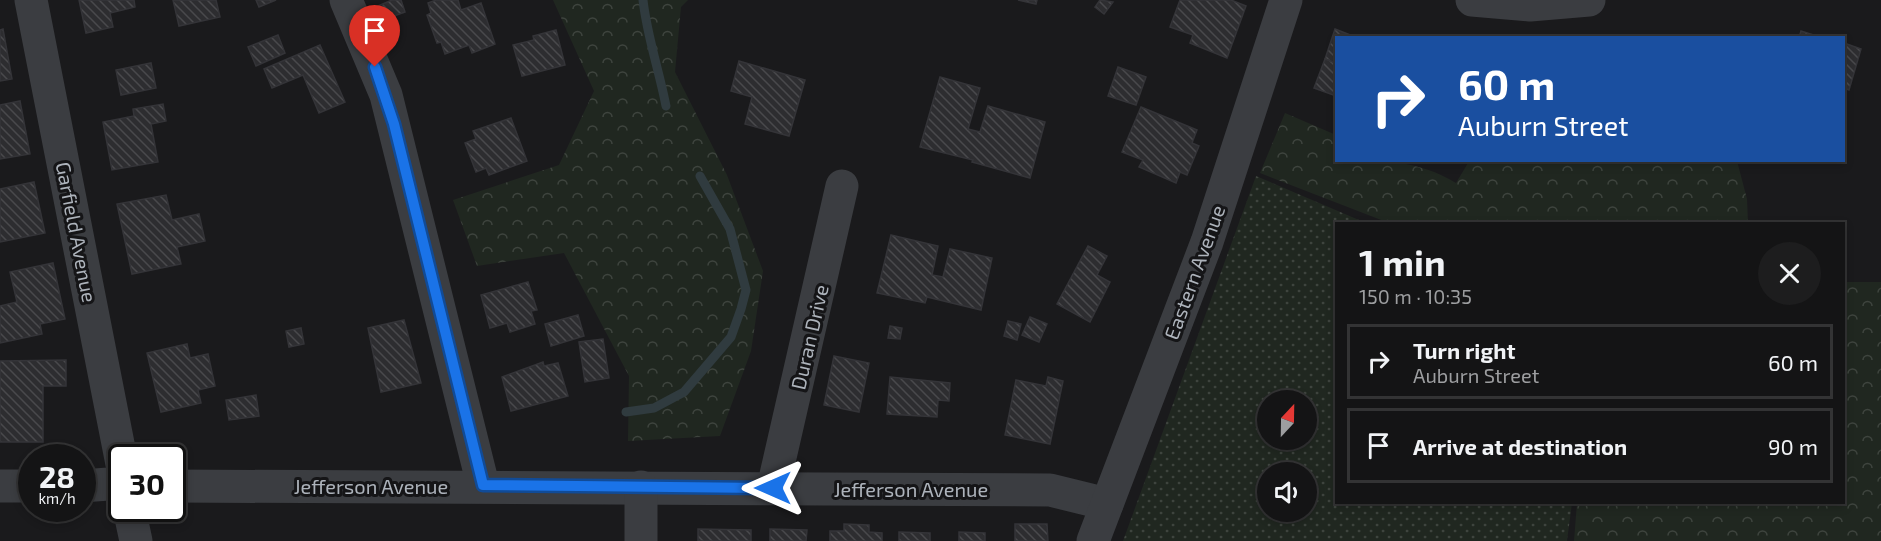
<!DOCTYPE html>
<meta charset="utf-8">
<style>
:root{--surface:#141415;--page:#1d1d1e;--text:#f1f3f6;--muted:#9d9ea0;--line:#333334}
body{margin:0;font-family:"Exo 2",sans-serif;background:var(--page);color:var(--text);height:100vh;display:flex;flex-direction:column;font-size:22px;white-space:nowrap}
*{box-sizing:border-box;margin:0}
p{font-size:20px;color:var(--muted)}
.icon{flex:none;width:33px;height:33px;fill:none;stroke:currentColor;stroke-width:2;stroke-linecap:round;stroke-linejoin:round}
.map{position:relative;flex:1;overflow:hidden}
.details{position:absolute;left:1335px;top:222px;width:510px;height:282px;display:flex;flex-direction:column;background:var(--surface);border-radius:0px;box-shadow:0 3px 9px #0003,0 0 0 2px var(--line)}
.details>*{flex:none}
.top-card{position:absolute;left:1335px;top:36px;width:510px;height:126px;border-radius:0px;box-shadow:0 3px 9px #0003,0 0 0 2px var(--line);background:#1a4fa0;color:#fff;overflow:hidden}
.needle{width:39px;rotate:22deg}
.buttons{position:absolute;left:1257px;top:390px;display:grid;gap:12px}
.buttons a{display:grid;place-items:center;width:60px;height:60px;border-radius:50%;background:var(--surface);box-shadow:0 3px 9px #0003,0 0 0 2px var(--line);font-size:30px}
.speed{position:absolute;left:18px;top:444px;display:flex;gap:12px;font-size:30px;font-weight:700;text-align:center}
.speed>*{display:grid;place-content:center;width:78px;height:78px;border-radius:50%;background:var(--surface);box-shadow:0 3px 9px #0003,0 0 0 2px var(--line);line-height:1}
.speed small{font-size:15px;font-weight:400}
.speed .limit{border:3px solid #111;border-radius:9px;background:#fff;color:#111}
.pin{position:absolute;display:grid;place-items:center;width:51px;height:51px;color:#fff;margin:-62px -26px;border-radius:50% 50% 50% 0;rotate:-45deg;box-shadow:0 0 6px #0007}
.pin .icon{rotate:45deg}
.me{position:absolute;width:66px;margin:-33px;rotate:270deg;stroke-linejoin:round;filter:drop-shadow(0 0 4px #0008)}
.turn{display:flex;align-items:center;gap:21px;height:126px;padding:0 24px;font-size:27px}
.turn .icon{width:78px;height:78px;stroke-width:2.5}
.turn b{display:block;font-size:42px;line-height:51px}
.round{display:grid;place-items:center;flex:none;width:63px;height:63px;border-radius:32px;background:var(--page)}
.overview{display:flex;align-items:center;justify-content:space-between;height:102px;padding:0 24px}
h1{font-size:36px;font-weight:700;line-height:45px}
ul{padding:0;list-style:none}
li{display:flex;align-items:center;gap:18px;height:75px;margin:0 12px 9px;padding:0 12px;border:3px solid var(--line);border-radius:0px}
li div{flex:1}
li b{display:block;font-size:22px}
li em{font-style:normal}
.map>svg:first-child{display:block}
</style>
<div class="map">
<svg width="1881" height="541" viewBox="0 0 1881 541">
<defs>
<pattern id="grass-dots" width="8" height="8" patternUnits="userSpaceOnUse" patternTransform="scale(1.5)"><rect width="8" height="8" fill="#202720"/><path d="M2 2h.1M6 6h.1" fill="none" stroke="#3e443e" stroke-width="1.8" stroke-linecap="round"/></pattern>
<pattern id="forest-crowns" width="20" height="18" patternUnits="userSpaceOnUse" patternTransform="scale(1.5)"><rect width="20" height="18" fill="#202720"/><path d="M2 6a3 3 0 1 1 6 0M12 15a3 3 0 1 1 6 0" fill="none" stroke="#3e443e"/></pattern>
<pattern id="building-back-hatch" width="6" height="6" patternUnits="userSpaceOnUse" patternTransform="scale(1.5)"><rect width="6" height="6" fill="#2d2d30"/><path d="M-1 5l2 2M0 0l6 6M5-1l2 2" fill="none" stroke="#49494c"/></pattern>
</defs>
<rect width="100%" height="100%" fill="#1a1a1c"/>
<!-- grass -->
<path fill="url(#grass-dots)" fill-rule="evenodd" d="M1256,176L1366,223L1336,224V502L1572,503L1567,541H1123ZM1268,400H1306V440H1268ZM1268,472H1306V512H1268Z"/>
<!-- forest -->
<g fill="url(#forest-crowns)">
<path d="M553,0H688L681,7L675,72L727,175L763,271L751,351L720,436L628,441L629,376L564,253L477,266L453,200L559,165L594,91Z"/>
<path d="M1285,113L1336,135V160C1379,160 1419,160 1456,183L1468,163L1476,161H1737L1747,199L1748,223H1389L1260,173Z"/>
<path d="M1844,282H1881V541H1574L1577,503L1844,502Z"/>
</g>
<g fill="none" stroke-linecap="round" stroke-linejoin="round">
<!-- stream -->
<g stroke="#303b3f" stroke-width="9">
<path d="M643,0C647,36 659,70 666,106"/>
<path d="M626,412L654,408L684,392L731,337L741,309L746,290L730,229L700,176"/>
</g>
</g>
<!-- building -->
<g fill="url(#building-back-hatch)" stroke="#343438" stroke-width="1.5">
<path d="M79,0H134L135,7L110,13L113,27L86,33Z"/>
<path d="M173,0H216L220,17L179,26Z"/>
<path d="M256,0H276L259,7Z"/>
<path d="M392,0H401L405,12L383,20L378,6Z"/>
<path d="M436,0H458L461,10L481,3L495,44L472,53L469,45L445,54L441,42L437,43L427,15L431,13L428,3Z"/>
<path d="M1018,0H1037L1036,4Z"/>
<path d="M1100,0L1113,2L1104,14L1095,7Z"/>
<path d="M1180,0H1231L1246,6L1227,58L1190,43L1193,35L1170,27Z"/>
<path d="M3,29L12,79L0,81V30Z"/>
<path d="M1335,29L1358,38H1336V63L1325,59Z"/>
<path d="M556,30L565,65L522,76L513,45L534,40L533,36Z"/>
<path d="M1801,31L1823,38H1799Z"/>
<path d="M278,35L285,53L256,66L248,47Z"/>
<path d="M1844,43L1861,49L1849,90L1844,88Z"/>
<path d="M320,45L345,102L319,113L303,75L272,88L264,69Z"/>
<path d="M1325,59L1336,63V96L1314,88Z"/>
<path d="M739,61L805,80L789,136L745,124L752,97L731,91Z"/>
<path d="M151,63L156,88L121,95L116,70Z"/>
<path d="M1118,67L1146,77L1136,105L1108,96Z"/>
<path d="M940,77L980,88L968,129L980,132L988,106L1045,122L1030,178L972,162L973,160L920,147Z"/>
<path d="M20,101L30,154L0,159V105Z"/>
<path d="M163,104L166,121L151,124L158,162L112,170L103,122L134,116L133,109Z"/>
<path d="M1141,107L1197,130L1192,143L1199,146L1187,175L1180,172L1176,183L1139,167L1143,160L1122,152Z"/>
<path d="M511,118L527,161L489,175L486,168L476,172L465,143L476,139L473,131Z"/>
<path d="M34,182L45,233L0,242V189Z"/>
<path d="M166,195L172,220L199,214L205,241L177,247L181,264L132,274L117,204Z"/>
<path d="M891,235L938,246L932,275L943,277L950,249L992,258L981,310L927,297L925,303L877,293Z"/>
<path d="M1088,246L1107,256L1097,275L1110,282L1090,322L1057,304Z"/>
<path d="M53,263L65,319L40,324L42,334L0,343V306L17,302L10,272Z"/>
<path d="M528,282L537,310L531,311L535,324L510,332L507,323L490,328L481,295Z"/>
<path d="M578,315L584,336L551,346L545,324Z"/>
<path d="M1030,317L1047,324L1039,342L1022,335Z"/>
<path d="M404,320L421,383L381,392L368,328Z"/>
<path d="M1008,321L1021,324L1017,340L1004,336Z"/>
<path d="M890,326L902,328L900,339L888,338Z"/>
<path d="M301,328L304,344L289,347L286,331Z"/>
<path d="M603,339L609,378L585,382L579,342Z"/>
<path d="M187,344L190,358L208,354L215,386L198,390L201,403L161,412L147,353Z"/>
<path d="M834,356L869,363L859,412L824,405Z"/>
<path d="M66,360V386H43V442H0V361Z"/>
<path d="M543,362L544,366L558,363L568,396L511,411L502,377Z"/>
<path d="M890,377L950,383L949,401L938,400L937,417L887,414Z"/>
<path d="M1048,377L1063,381L1050,444L1005,435L1016,380L1046,386Z"/>
<path d="M256,395L259,416L229,420L226,400Z"/>
<path d="M844,524L869,525V532L882,533V541H830V531H844Z"/>
<path d="M1015,524H1047L1048,541H1015Z"/>
<path d="M698,529L751,530V541H698Z"/>
<path d="M770,529L807,530L806,541H770Z"/>
<path d="M899,532L930,533V541H899Z"/>
<path d="M959,532L985,533V541H959Z"/>
</g>
<g fill="none" stroke-linecap="round" stroke-linejoin="round">
<!-- minor -->
<g stroke="#3b3d41" stroke-width="33">
<path d="M31,0L122,464"/>
<path d="M346,0L386,95L483,485"/>
<path d="M1472,0L1530,5L1589,0"/>
<path d="M0,486H32"/>
<path d="M82,486L122,483"/>
<path d="M172,486L1050,490L1107,504"/>
<path d="M773,488L842,186"/>
<path d="M129,508L136,541"/>
<path d="M641,541V487"/>
<path d="M1093,541L1207,242L1286,0"/>
</g>
</g>
<g fill="none" stroke-linecap="round" stroke-linejoin="round">
<!-- route casing -->
<g stroke="#114b97" stroke-width="15">
<path id="route" d="M375,67L394,124L483,485L773,488"/>
</g>
<!-- route -->
<use href="#route" stroke="#1a73e8" stroke-width="10"/>
</g>
<g text-anchor="middle" dominant-baseline="central" stroke-width="6" stroke-linejoin="round" paint-order="stroke">
<!-- street labels -->
<g font-size="20" fill="#adb3bb" stroke="#151517">
<text transform="translate(77 232) rotate(79)">Garfield Avenue</text>
<text transform="translate(1194 272) rotate(-70)">Eastern Avenue</text>
<text transform="translate(809 337) rotate(-77)">Duran Drive</text>
<text x="371" y="486">Jefferson Avenue</text>
<text x="911" y="489">Jefferson Avenue</text>
</g>
</g>
</svg>
<div class="buttons">
<a><svg class="needle" viewBox="-14 -14 28 28"><path d="M0-13l5 13h-10z" fill="#e53935"/><path d="M0 13l5-13h-10z" fill="#9d9ea0"/></svg></a>
<a><svg class="icon" aria-label="sound" viewBox="0 0 24 24"><path d="M4 9h4l5-4v14l-5-4H4zM17 9q2 3 0 6"/></svg></a>
</div>
<div class="speed"><div>28<small>km/h</small></div><div class="limit">30</div></div>
<div class="pin" style="left:375px;top:67px;background:#d93025"><svg class="icon" aria-label="arrive" viewBox="0 0 24 24"><path d="M6 21V4h12l-3 4 3 4H6"/></svg></div>
<svg class="me" style="left:773px;top:488px" viewBox="-20 -20 40 40"><path d="M0-17L14 15 0 8-14 15z" fill="#1a73e8" stroke="#fff" stroke-width="4"/></svg>
<div class="top-card">
<div class="turn"><svg class="icon" aria-label="right" viewBox="0 0 24 24"><path d="M7 20v-9h11M14 6l5 5-5 5"/></svg><div><b>60 m</b>Auburn Street</div></div>
</div>
<section class="details">
<div class="overview"><div><h1>1 min</h1><p>150 m · 10:35</p></div><a class="round"><svg class="icon" aria-label="close" viewBox="0 0 24 24"><path d="M6 6l12 12M18 6L6 18"/></svg></a></div>
<ul>
<li><svg class="icon" aria-label="right" viewBox="0 0 24 24"><path d="M7 20v-9h11M14 6l5 5-5 5"/></svg><div><b>Turn right</b><p>Auburn Street</p></div><em>60 m</em></li>
<li><svg class="icon" aria-label="arrive" viewBox="0 0 24 24"><path d="M6 21V4h12l-3 4 3 4H6"/></svg><div><b>Arrive at destination</b></div><em>90 m</em></li>
</ul>
</section>
</div>
